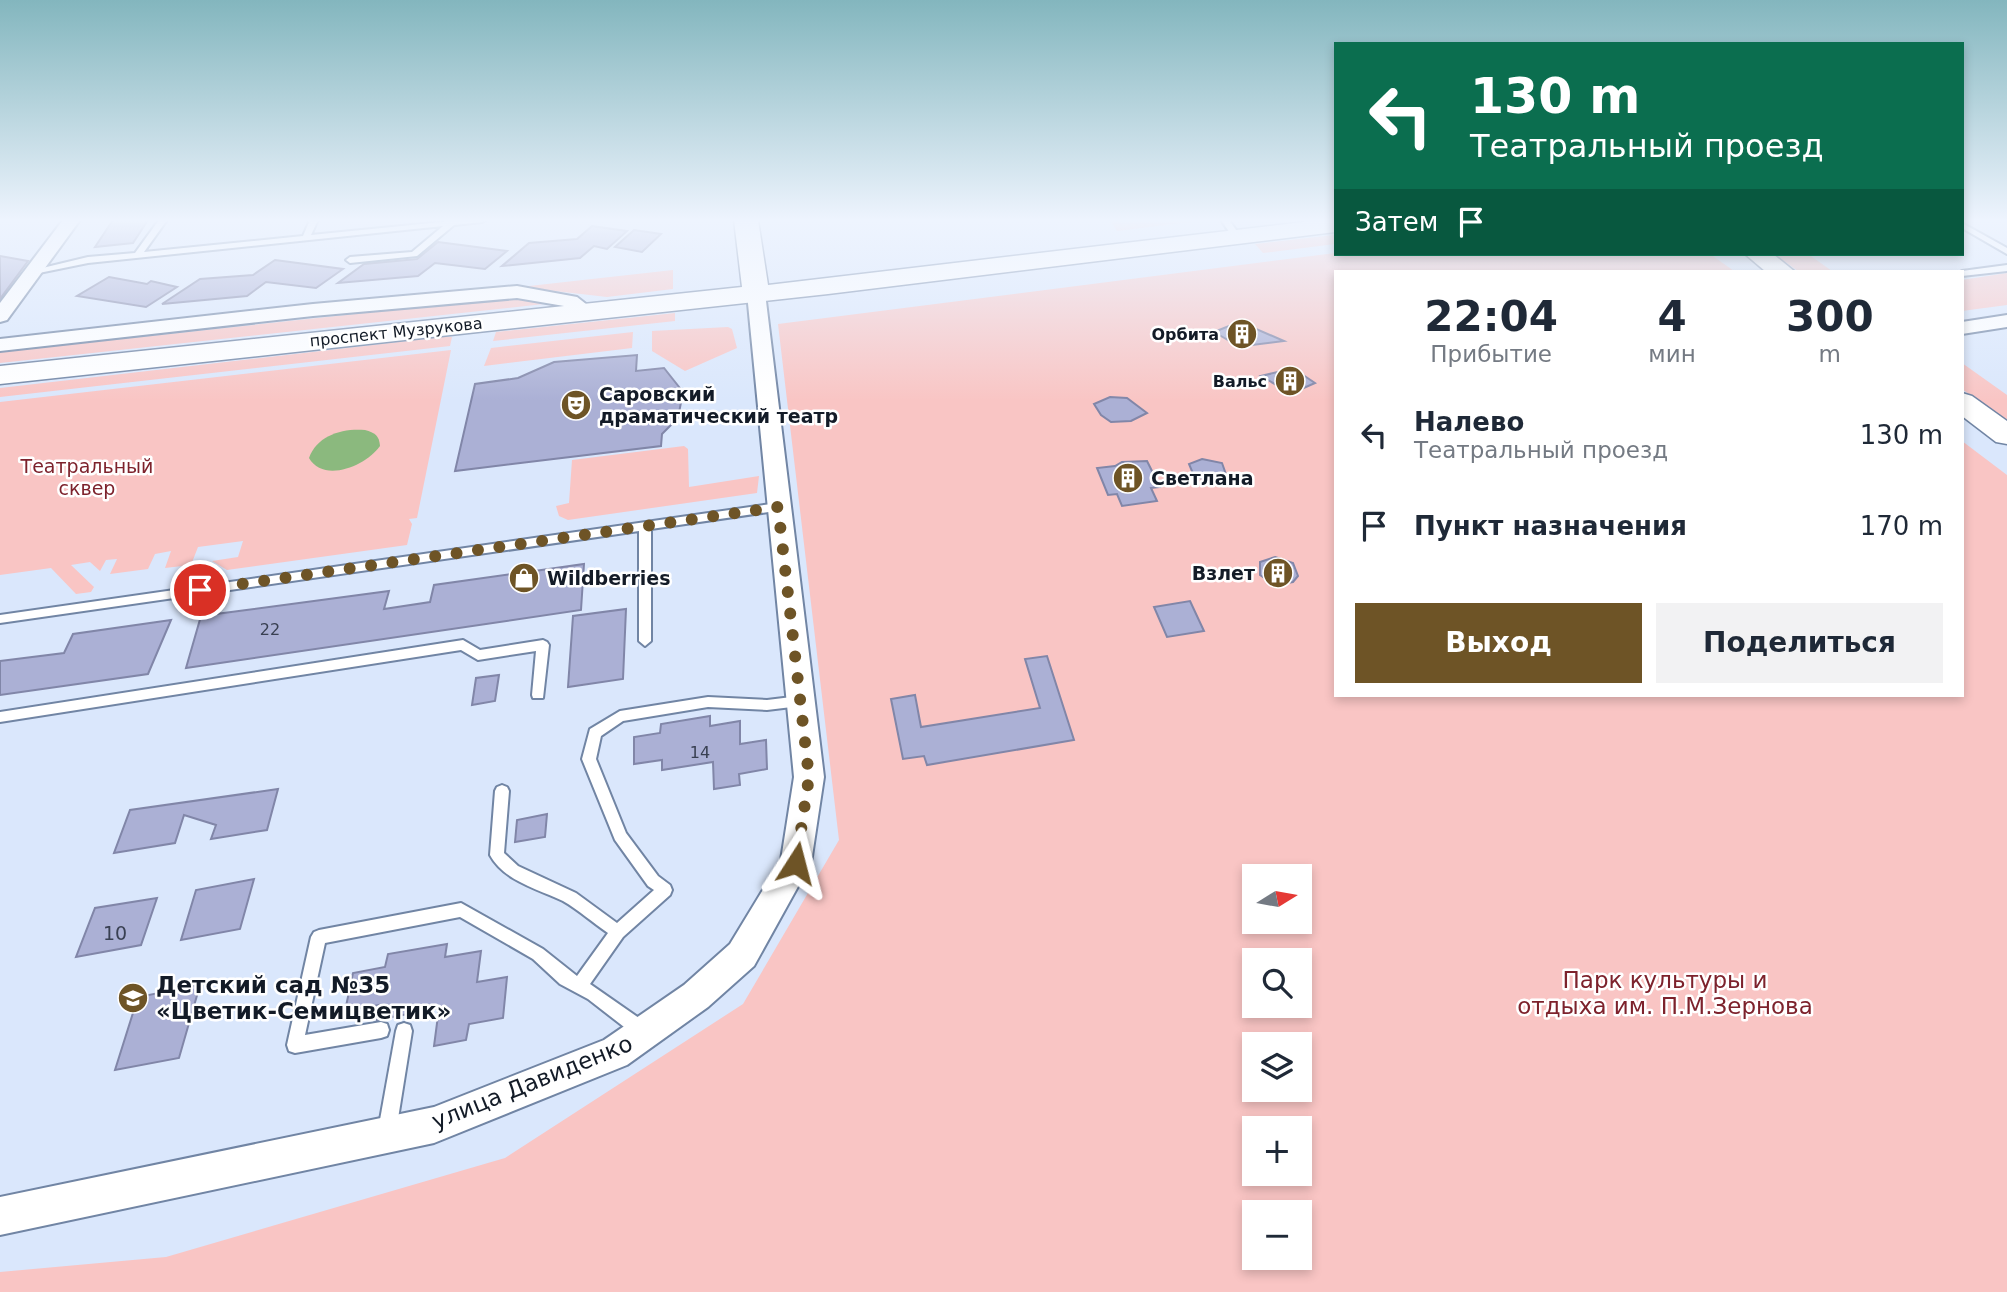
<!DOCTYPE html>
<html lang="ru">
<meta charset="utf-8">
<style>
:root{--surface:#fff;--page:#f2f2f3;--text:#1f2937;--muted:#747a83;--accent:#6e5426}
body{margin:0;font-family:"DejaVu Sans",sans-serif;background:var(--page);color:var(--text);height:100vh;display:flex;flex-direction:column;font-size:26px;white-space:nowrap}
*{box-sizing:border-box;margin:0}
p{font-size:23px;color:var(--muted)}
.icon{flex:none;width:38px;height:38px;fill:none;stroke:currentColor;stroke-width:2;stroke-linecap:round;stroke-linejoin:round}
.map{position:relative;flex:1;overflow:hidden}
.sheet{position:absolute;left:1334px;top:270px;width:630px;height:427px;display:flex;flex-direction:column;background:var(--surface);border-radius:0px;box-shadow:0 4px 10px #0003}
.sheet>*{flex:none}
.banner{position:absolute;left:1334px;top:42px;width:630px;height:214px;border-radius:0px;box-shadow:0 4px 10px #0003;background:#0b6e4f;color:#fff;overflow:hidden}
.needle{width:46px;rotate:79deg}
.controls{position:absolute;left:1242px;top:864px;display:grid;gap:14px}
.controls a{display:grid;place-items:center;width:70px;height:70px;border-radius:0px;background:var(--surface);box-shadow:0 4px 10px #0003;font-size:35px}
.pin{position:absolute;display:grid;place-items:center;width:60px;height:60px;color:#fff;margin:-30px;border:4px solid #fff;border-radius:50%;box-shadow:0 2px 7px #0007}
.me{position:absolute;width:77px;margin:-38px;rotate:9deg;stroke-linejoin:round;filter:drop-shadow(0 0 5px #0008)}
.turn{display:flex;align-items:center;gap:24px;height:147px;padding:0 21px;font-size:32px}
.turn .icon{width:91px;height:91px;stroke-width:2.5}
.turn b{display:block;font-size:49px;line-height:60px}
.then{display:flex;align-items:center;height:66px;padding:0 21px;background:#0003;gap:14px;font-size:26px}
.eta{display:flex;justify-content:space-evenly;align-items:center;height:119px;text-align:center}
.eta b{font-size:42px;font-weight:700;line-height:49px}
.action{display:flex;gap:14px;margin-top:auto;padding:14px 21px}
.action a{flex:1;height:80px;border-radius:0px;background:var(--accent);color:#fff;font-size:28px;font-weight:700;line-height:80px;text-align:center}
.action a+a{background:var(--page);color:var(--text)}
ul{padding:0;list-style:none}
li{display:flex;align-items:center;gap:21px;height:91px;padding:0 21px}
li div{flex:1}
li b{display:block;font-size:26px}
li em{font-style:normal}
.map>svg:first-child{display:block}
</style>
<div class="map">
<svg width="2007" height="1292" viewBox="0 0 2007 1292">
<rect width="100%" height="100%" fill="#dae7fc"/>
<!-- green -->
<g fill="#f9c5c4" fill-rule="evenodd">
<path d="M1110,220H1207L1117,231Z"/>
<path d="M1335,235V244L1263,253L1255,244Z"/>
<path d="M1335,253L1710,254L1734,271H1335V695H1962V441L2007,475V1292H0V1272L166,1257L505,1158L743,1004L839,840L778,324ZM1255,877H1300V922H1255ZM1255,961H1300V1006H1255ZM1255,1045H1300V1090H1255ZM1255,1129H1300V1174H1255ZM1255,1213H1300V1258H1255Z"/>
<path d="M1774,254H1808L1832,271H1798Z"/>
<path d="M673,270V289L607,297L520,287Z"/>
<path d="M2007,273V305L1962,311V280Z"/>
<path d="M515,297L544,304L0,363V352Z"/>
<path d="M675,313V321L493,341L496,332Z"/>
<path d="M728,327L732,329L737,348L685,371L652,351V331Z"/>
<path d="M633,332L632,348L484,366L491,348Z"/>
<path d="M442,337H452L450,346L0,397V388Z"/>
<path d="M451,350L417,518L409,519L412,524L407,545L227,570L212,561L238,557L243,541L198,547L191,565L165,568L171,551L155,554L148,569L110,574L117,559L106,560L100,571L90,562L71,565L94,587L91,592L76,594L51,568L0,575V402Z"/>
<path d="M1962,363L2007,395V422L1962,389Z"/>
<path d="M684,446L688,449L689,487L759,476L757,493L568,520L559,516L556,506L569,503L572,460Z"/>
</g>
<!-- water -->
<path fill="#8bb97e" d="M365,430C375,433 379,435 380,446C367,465 324,484 309,458C317,435 343,428 365,430Z"/>
<!-- building -->
<g fill="#abb0d5" stroke="#8186a8" stroke-width="2">
<path d="M113,220H148L133,243L95,247Z"/>
<path d="M592,226L627,231L607,249L594,246L580,258L502,266L529,243L577,239Z"/>
<path d="M634,230L661,234L642,252L615,247Z"/>
<path d="M438,242L507,251L485,269L435,263L418,276L338,283L364,264L417,259Z"/>
<path d="M0,256L28,261L0,299Z"/>
<path d="M275,260L343,269L316,288L266,282L247,296L162,304L200,279L253,275Z"/>
<path d="M109,277L147,284L151,281L177,287L146,307L77,296Z"/>
<path d="M1234,324L1247,325L1284,341L1244,346L1235,344L1214,332Z"/>
<path d="M637,355L636,371L664,368L683,392L678,418L662,434L661,446L455,471L475,384L518,378L554,362Z"/>
<path d="M1286,370L1297,371L1315,383L1297,391L1285,390L1261,376Z"/>
<path d="M1110,397L1127,398L1147,413L1131,421L1111,422L1101,415L1094,404Z"/>
<path d="M1202,459L1222,463L1228,480L1212,482L1194,476L1189,464Z"/>
<path d="M1147,461L1160,487L1151,488L1157,501L1122,506L1117,494L1108,495L1097,468L1115,466L1122,462Z"/>
<path d="M1275,557L1293,563L1298,576L1293,582L1275,585L1260,575V562Z"/>
<path d="M584,564L581,610L186,668L201,616L389,591L384,609L430,602L434,585Z"/>
<path d="M1190,601L1204,631L1167,637L1154,607Z"/>
<path d="M626,609L623,679L568,687L573,616Z"/>
<path d="M171,620L148,674L0,695V661L64,653L73,634Z"/>
<path d="M1047,656L1074,740L927,765L924,756L903,759L891,699L915,695L921,727L1040,708L1025,659Z"/>
<path d="M499,675L495,701L472,705L476,678Z"/>
<path d="M710,716V726L740,721V744L766,740L767,769L739,774L740,785L714,789L713,762L662,770V760L634,764V737L660,733L661,724Z"/>
<path d="M278,789L267,830L211,839L216,825L184,815L175,843L114,853L130,810Z"/>
<path d="M547,814L545,837L515,842L517,820Z"/>
<path d="M254,879L240,929L181,940L196,890Z"/>
<path d="M157,898L141,945L76,957L95,908Z"/>
<path d="M447,944L445,957L481,951L477,982L507,977L503,1018L469,1024L466,1040L434,1046L439,1008L377,1020L379,1005L345,1011L353,973L385,967L388,954Z"/>
<path d="M200,985L179,1058L115,1070L138,997Z"/>
</g>
<g fill="none" stroke-linecap="round" stroke-linejoin="round">
<!-- lane casing -->
<g stroke="#7185a4" stroke-width="4">
<g id="lane">
<path d="M159,220H167L144,252L303,236L310,220H318L311,235L462,220H486L482,222L454,225L417,256L350,263L346,260L350,257L412,252L443,226L88,263L34,274L30,271L88,257L135,253Z"/>
<path d="M1221,220H1229L1241,237L1240,239H1234Z"/>
<path d="M1962,223L2007,248V254L1962,228Z"/>
<path d="M2007,265V271L1962,276V271Z"/>
<path d="M778,503L782,504L783,507L782,510L651,529V641L645,646L639,641V531L0,623V615Z"/>
<path d="M463,640L480,650L543,640L547,642L549,645L543,698H533L532,695L536,651L478,660L461,650L0,722V712Z"/>
<path d="M800,696L805,697L806,701L805,705L800,706L767,710L708,707L623,721L601,736L596,759L626,833L658,876L670,885L672,890L670,895L623,937L590,984L649,1025L651,1031L649,1037L643,1039L637,1037L588,999L560,984L533,959L460,917L325,943L305,1035L381,1022L387,1024L389,1030L387,1036L381,1038L295,1053L289,1051L287,1045L311,937L314,932L319,930L461,903L543,949L577,976L608,933C593,923 579,910 563,901C538,889 504,881 490,855L495,791L497,787L502,785L507,787L509,791L504,853L518,866L576,893L617,923L654,890L648,886L615,840L582,759L590,729L620,711L708,697L767,700Z"/>
<path d="M404,1023L410,1025L412,1031L396,1131L393,1137L387,1140L381,1137L378,1131L396,1031L398,1025Z"/>
</g>
</g>
<!-- street casing -->
<g stroke="#7185a4" stroke-width="4">
<g id="street">
<path d="M63,220H80L7,320L0,322V303Z"/>
<path d="M517,286L577,297L595,311L585,317L564,306L517,298L313,316L0,351V339L313,304Z"/>
<path d="M756,287L765,293L824,777L811,863L754,966L708,1007L627,1065L434,1143L0,1235V1197L434,1107L604,1040L684,985L730,944L781,860L794,777L747,293Z"/>
<path d="M2007,315V327L1962,334V322Z"/>
</g>
</g>
<!-- secondary casing -->
<g stroke="#7185a4" stroke-width="3">
<g id="secondary">
<path d="M734,220H758L768,285L1320,220H1335V232L828,294L0,384V366L742,287Z"/>
<path d="M1745,254H1773L1794,271H1765Z"/>
<path d="M1962,393L1972,396L2007,421V444L1996,442L1962,416Z"/>
</g>
</g>
<!-- lane -->
<use href="#lane" fill="#fff" fill-rule="evenodd"/>
<!-- street -->
<use href="#street" fill="#fff" fill-rule="evenodd"/>
<!-- secondary -->
<use href="#secondary" fill="#fff" fill-rule="evenodd"/>
</g>
<!-- sky -->
<linearGradient id="sky" x2="0" y2="1"><stop stop-color="#83b6be"/><stop offset="0.55" stop-color="#eef4fe"/><stop offset="1" stop-color="#eef4fe" stop-opacity="0"/></linearGradient>
<rect width="2007" height="401" fill="url(#sky)"/>
<g fill="none" stroke-linecap="round" stroke-linejoin="round">
<!-- route -->
<path stroke="#6e5426" stroke-width="12" stroke-dasharray="0 21.6" d="M200,590L778,507L809,777L796,863"/>
</g>
<!-- icons -->
<defs>
<g id="building-disc" transform="scale(1.575)"><circle r="9.5" fill="#6e5426" stroke="#fff"/><path d="M-4-6H4V6H1V3H-1V6H-4ZM-2.5-4.3h1.7v1.8h-1.7ZM.8-4.3h1.7v1.8H.8ZM-2.5-1h1.7V.8h-1.7ZM.8-1h1.7V.8H.8Z" fill="#fff"/></g>
<g id="theatre-disc" transform="scale(1.575)"><circle r="9.5" fill="#6e5426" stroke="#fff"/><path d="M-5-5.5Q0-4 5-5.5V0Q5 5 0 6Q-5 5-5 0ZM-3.3-2.5H-1v1.5H-3.3ZM1-2.5H3.3v1.5H1ZM-2.8 1Q0 5.5 2.8 1Z" fill="#fff"/></g>
<g id="shop-disc" transform="scale(1.575)"><circle r="9.5" fill="#6e5426" stroke="#fff"/><path d="M-5-2.5h2.3a2.7 3.5 0 0 1 5.4 0H5L5.5 6h-11ZM-1.5-2.5h3a1.5 2.3 0 0 0-3 0Z" fill="#fff"/></g>
<g id="school-disc" transform="scale(1.575)"><circle r="9.5" fill="#6e5426" stroke="#fff"/><path d="M0-5L7-2L0 1L-7-2ZM-4 1L0 2.5L4 1V4Q0 6-4 4Z" fill="#fff"/></g>
</defs>
<g fill-rule="evenodd">
<use href="#building-disc" x="1242" y="334"/>
<use href="#building-disc" x="1290" y="381"/>
<use href="#theatre-disc" x="576" y="405"/>
<use href="#building-disc" x="1128" y="478"/>
<use href="#building-disc" x="1278" y="573"/>
<use href="#shop-disc" x="524" y="578"/>
<use href="#school-disc" x="133" y="998"/>
</g>
<g text-anchor="middle" dominant-baseline="central" stroke-width="5" stroke-linejoin="round" paint-order="stroke">
<!-- far-street labels -->
<g font-size="16" fill="#131b27" stroke="#fff">
<text transform="translate(396 332) rotate(-6)">проспект Музрукова</text>
</g>
<!-- far-poi labels -->
<g font-size="16" font-weight="bold" fill="#131b27" stroke="#fff" text-anchor="end">
<text x="1219" y="334">Орбита</text>
<text x="1267" y="381">Вальс</text>
</g>
<!-- number labels -->
<g font-size="16" fill="#394052">
<text x="270" y="629">22</text>
<text x="700" y="752">14</text>
</g>
<!-- poi labels -->
<g font-size="19" font-weight="bold" fill="#131b27" stroke="#fff" text-anchor="start">
<text x="599" y="394">Саровский<tspan x="599" dy="22">драматический театр</tspan></text>
<text x="1151" y="478">Светлана</text>
<text x="1255" y="573" text-anchor="end">Взлет</text>
<text x="547" y="578">Wildberries</text>
</g>
<!-- park labels -->
<g font-size="19" fill="#7d222c" stroke="#fff">
<text x="87" y="466">Театральный<tspan x="87" dy="22">сквер</tspan></text>
</g>
<!-- near-number labels -->
<g font-size="19" fill="#394052">
<text x="115" y="933">10</text>
</g>
<!-- near-park labels -->
<g font-size="23" fill="#7d222c" stroke="#fff">
<text x="1665" y="980">Парк культуры и<tspan x="1665" dy="26">отдыха им. П.М.Зернова</tspan></text>
</g>
<!-- near-poi labels -->
<g font-size="23" font-weight="bold" fill="#131b27" stroke="#fff" text-anchor="start">
<text x="156" y="985">Детский сад №35<tspan x="156" dy="26">«Цветик-Семицветик»</tspan></text>
</g>
<!-- near-street labels -->
<g font-size="23" fill="#131b27" stroke="#fff">
<text transform="translate(532 1082) rotate(-22)">улица Давиденко</text>
</g>
</g>
</svg>
<div class="controls">
<a><svg class="needle" viewBox="-14 -14 28 28"><path d="M0-13l5 13h-10z" fill="#e53935"/><path d="M0 13l5-13h-10z" fill="#747a83"/></svg></a>
<a><svg class="icon" aria-label="search" viewBox="0 0 24 24"><circle cx="10" cy="10" r="6"/><path d="M15 15l6 6"/></svg></a>
<a><svg class="icon" aria-label="layers" viewBox="0 0 24 24"><path d="M12 4l9 5-9 5-9-5zM3 14l9 5 9-5"/></svg></a>
<a>+</a>
<a>−</a>
</div>
<div class="pin" style="left:200px;top:590px;background:#d93025"><svg class="icon" aria-label="arrive" viewBox="0 0 24 24"><path d="M6 21V4h12l-3 4 3 4H6"/></svg></div>
<svg class="me" style="left:796px;top:863px" viewBox="-20 -20 40 40"><path d="M0-17L14 15 0 8-14 15z" fill="#6e5426" stroke="#fff" stroke-width="4"/></svg>
<div class="banner">
<div class="turn"><svg class="icon" aria-label="left" viewBox="0 0 24 24"><path d="M17 20v-9H6M10 6l-5 5 5 5"/></svg><div><b>130 m</b>Театральный проезд</div></div>
<div class="then">Затем<svg class="icon" aria-label="arrive" viewBox="0 0 24 24"><path d="M6 21V4h12l-3 4 3 4H6"/></svg></div>
</div>
<section class="sheet">
<div class="eta">
<div><b>22:04</b><p>Прибытие</p></div>
<div><b>4</b><p>мин</p></div>
<div><b>300</b><p>m</p></div>
</div>
<ul>
<li><svg class="icon" aria-label="left" viewBox="0 0 24 24"><path d="M17 20v-9H6M10 6l-5 5 5 5"/></svg><div><b>Налево</b><p>Театральный проезд</p></div><em>130 m</em></li>
<li><svg class="icon" aria-label="arrive" viewBox="0 0 24 24"><path d="M6 21V4h12l-3 4 3 4H6"/></svg><div><b>Пункт назначения</b></div><em>170 m</em></li>
</ul>
<div class="action"><a>Выход</a><a>Поделиться</a></div>
</section>
</div>
